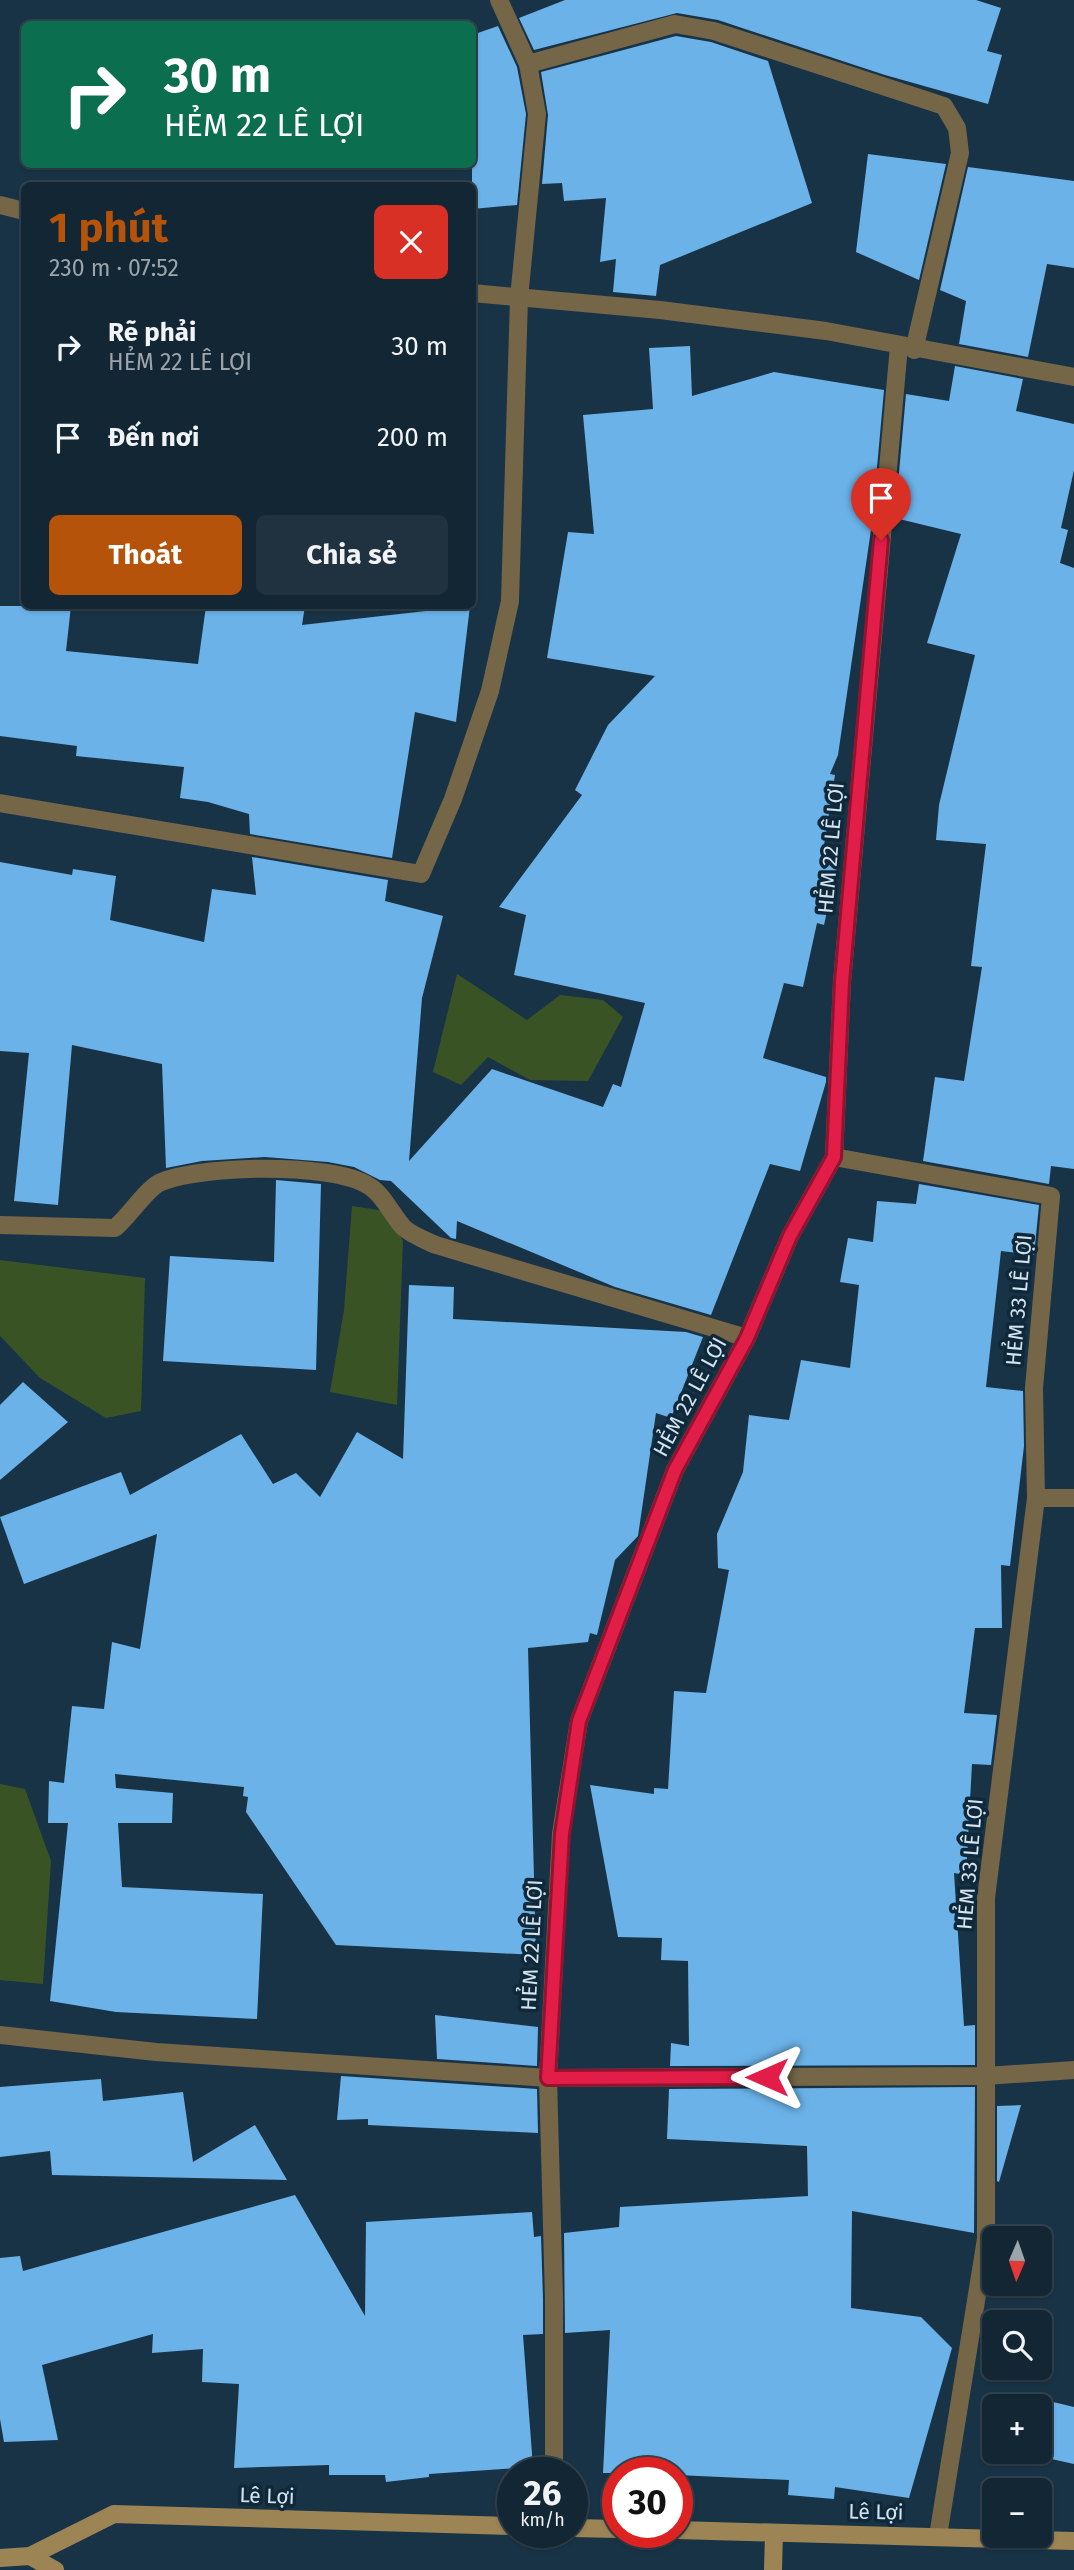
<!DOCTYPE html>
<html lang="vi">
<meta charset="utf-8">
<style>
:root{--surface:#132634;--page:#203240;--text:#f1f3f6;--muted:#9da5ac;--line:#32434f;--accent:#b45309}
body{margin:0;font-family:"Fira Sans",sans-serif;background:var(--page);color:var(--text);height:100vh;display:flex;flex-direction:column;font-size:26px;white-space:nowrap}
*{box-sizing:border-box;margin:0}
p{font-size:23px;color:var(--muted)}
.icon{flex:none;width:38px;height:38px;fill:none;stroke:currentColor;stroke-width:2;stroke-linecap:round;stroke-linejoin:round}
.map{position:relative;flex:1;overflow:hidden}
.drawer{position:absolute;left:21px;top:182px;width:455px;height:427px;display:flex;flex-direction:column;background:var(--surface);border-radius:10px;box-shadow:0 2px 5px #0004,0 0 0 2px var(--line)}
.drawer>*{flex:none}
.top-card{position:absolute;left:21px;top:21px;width:455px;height:147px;border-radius:10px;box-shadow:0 2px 5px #0004,0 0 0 2px var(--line);background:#0b6e4f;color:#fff;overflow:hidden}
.needle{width:46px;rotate:182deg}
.tools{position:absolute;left:982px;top:2226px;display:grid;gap:14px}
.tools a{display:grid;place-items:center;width:70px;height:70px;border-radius:10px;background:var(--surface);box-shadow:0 2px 5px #0004,0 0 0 2px var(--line);font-size:35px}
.speed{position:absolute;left:497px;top:2457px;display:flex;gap:14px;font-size:35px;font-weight:700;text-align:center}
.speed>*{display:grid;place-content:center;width:91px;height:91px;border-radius:50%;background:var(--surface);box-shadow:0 2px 5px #0004,0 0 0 2px var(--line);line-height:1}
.speed small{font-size:18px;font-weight:400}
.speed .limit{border:10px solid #d22;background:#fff;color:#111}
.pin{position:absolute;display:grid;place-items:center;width:60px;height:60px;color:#fff;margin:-72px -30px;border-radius:50% 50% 50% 0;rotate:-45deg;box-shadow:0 0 7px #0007}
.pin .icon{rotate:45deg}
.me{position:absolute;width:77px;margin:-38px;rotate:270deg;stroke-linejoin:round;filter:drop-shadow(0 0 5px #0008)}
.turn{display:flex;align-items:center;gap:24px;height:147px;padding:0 28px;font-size:32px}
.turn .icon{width:91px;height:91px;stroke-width:2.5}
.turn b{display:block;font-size:49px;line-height:60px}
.round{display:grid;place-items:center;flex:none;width:74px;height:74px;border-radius:10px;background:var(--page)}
.overview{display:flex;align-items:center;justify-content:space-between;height:119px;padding:0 28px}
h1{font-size:42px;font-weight:700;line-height:52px;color:var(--accent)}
.primary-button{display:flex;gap:14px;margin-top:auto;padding:14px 28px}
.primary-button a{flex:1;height:80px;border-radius:10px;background:var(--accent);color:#fff;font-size:28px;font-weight:700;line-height:80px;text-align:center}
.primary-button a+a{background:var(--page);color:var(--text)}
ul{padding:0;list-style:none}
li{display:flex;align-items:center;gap:21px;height:91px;padding:0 28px}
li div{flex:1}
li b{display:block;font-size:26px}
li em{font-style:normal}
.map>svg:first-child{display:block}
</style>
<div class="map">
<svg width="1074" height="2570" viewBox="0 0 1074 2570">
<rect width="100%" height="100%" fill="#193346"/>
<!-- green -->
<g fill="#3a5325">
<path d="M457,974L527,1020L560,995L603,1000L623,1017L588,1081L530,1080L488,1057L461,1085L433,1072Z"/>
<path d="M352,1206L385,1211L403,1241L397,1405L330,1392L344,1310Z"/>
<path d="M0,1260L145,1278L141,1411L106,1418L40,1378L4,1340L0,1336Z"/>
<path d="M0,1784L25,1789L51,1861L43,1984L0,1980Z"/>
</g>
<!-- building -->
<g fill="#6bb2e8">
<path d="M565,0H976L1001,8L987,51L1002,55L988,104L885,75L718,20L677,13L534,50L519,18Z"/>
<path d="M498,26L517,67L526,114L517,205L472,209V35Z"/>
<path d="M676,36L711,42L768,61L812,203L660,265L656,296L613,292L616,259L600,262L606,198L564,201L562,183L542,184L548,115L541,72Z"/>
<path d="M868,154L946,164L919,280L856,252Z"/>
<path d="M968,167L1074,181V268L1047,264L1028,357L959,344L966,301L940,290Z"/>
<path d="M690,346L692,396L774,372L884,390L872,523L838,755L830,774L835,775L822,858L838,862L824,925L817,923L803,987L784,983L763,1058L826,1077V1082L800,1171L770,1164L711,1315L615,1287L457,1221L456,1239L451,1238L391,1181L380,1180L354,1167L328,1162L265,1157L202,1161L166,1168L162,1064L72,1045L58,1205L14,1201L29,1053L0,1051V862L72,875L73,869L116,876L110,920L204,942L212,889L256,895L252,857L388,880L385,901L443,916L422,998L409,1161L492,1069L603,1107L613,1084L621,1087L645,1003L514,975L526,915L499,907L582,795L575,790L608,725L655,676L547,658L568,532L594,534L583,415L653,409L649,348Z"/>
<path d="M955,366L1023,379L1016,411L1074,424V470L1061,528L1068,530L1060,563L1074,568V1169L1051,1166L1049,1184L923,1161L935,1077L964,1081L982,967L971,966L986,844L936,840L939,805L975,655L927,643L961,534L895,518L906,394L949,401Z"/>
<path d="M0,606H71L66,651L198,664L206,606H305L302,625L470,606L456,722L415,712L392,858L250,834L249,814L208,802L180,798L184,767L76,756L77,746L0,736Z"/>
<path d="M276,1180L321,1184L316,1370L163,1361L170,1256L274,1262Z"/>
<path d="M919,1184L1039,1205L1034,1255L1001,1251L986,1387L1023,1391L1024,1446L1010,1566L1001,1565L1002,1628H975L964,1713L997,1715L991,1765L972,1764L966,1875L954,1873L964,2026L975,2025V2065L670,2066L671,2043L689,2046L688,1961L661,1960L662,1938L618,1937L590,1785L654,1794V1788L668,1789L674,1691L706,1693L729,1570L718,1568L717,1534L743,1472L749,1415L789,1420L801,1360L850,1368L859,1285L840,1282L848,1238L873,1242L877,1201L916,1204Z"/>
<path d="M409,1285L454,1287L453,1319L686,1332L703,1337L671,1418L656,1413L638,1536L615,1560L597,1635L590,1633L588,1642L528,1648L536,1955L336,1945L246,1812L248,1797L243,1796L244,1787L115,1774L116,1788L173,1793L172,1823H118L122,1887L263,1894L257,2019L116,2012L50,2001L68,1823H48L49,1781L64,1783L72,1706L104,1709L112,1642L140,1649L157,1534L24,1584L0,1517L121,1472L130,1495L241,1434L273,1484L296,1473L320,1497L357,1432L403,1459Z"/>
<path d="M23,1382L68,1422L0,1480V1405Z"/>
<path d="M435,2015L538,2027L537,2066L437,2059Z"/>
<path d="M341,2076L537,2089L538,2133L368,2125V2119L337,2120Z"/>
<path d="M101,2079L103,2101L183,2092L193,2162L255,2125L287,2180L52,2175L50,2151L0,2157V2087Z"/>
<path d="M975,2087L974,2233L852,2211L851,2308L921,2317L952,2348L909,2498L835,2487L834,2499L788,2495L789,2480L677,2475V2473H603L610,2330L565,2333L564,2233L619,2227L620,2207L808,2196L807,2146L667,2139L669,2089Z"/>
<path d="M1021,2105L999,2182L997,2181V2106Z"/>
<path d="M295,2195L365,2316L366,2222L532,2212L534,2237L541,2236L543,2299V2334L523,2335L533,2467L429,2474V2477L386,2482L385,2475H329V2465L234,2468L239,2384L202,2382L203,2349L152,2353L153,2334L42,2365L58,2440L4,2442L0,2419V2258L20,2256L23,2271Z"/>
<path d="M1028,2396L1074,2407V2464L1020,2452H1040V2406H1026Z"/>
</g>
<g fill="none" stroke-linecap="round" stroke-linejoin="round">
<!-- street -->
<g stroke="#756648" stroke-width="18">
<path d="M528,64L675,24L714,31L944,106L957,128L960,153L914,350"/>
<path d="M0,205L24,211"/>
<path d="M472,293L660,310L826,331L1074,377"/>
<path d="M0,803L421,874L453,799L490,691L510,601L519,298L537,114L528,64L499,0"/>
<path d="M834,1157L1051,1196L1034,1388L1036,1498L986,1898V2239L938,2536"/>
<path d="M0,1225L115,1228C128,1217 147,1189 159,1183C198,1165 333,1162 369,1186C383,1194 392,1215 403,1227C411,1235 425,1240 436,1245L747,1338"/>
<path d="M1036,1498H1074"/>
<path d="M0,2035L156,2052L548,2078L985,2076L1074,2070"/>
<path d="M554,2473V2299L548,2078L561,1834L579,1721L675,1470L747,1338L790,1236L834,1157L842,982L899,346"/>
</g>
<!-- secondary -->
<g stroke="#9c8454" stroke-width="18">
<path d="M572,2528L618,2529"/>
<path d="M677,2530L1074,2541"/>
<path d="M30,2556L55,2570"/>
<path d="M0,2558L30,2556L114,2514L513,2526"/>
<path d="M773,2570L774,2533"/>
</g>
</g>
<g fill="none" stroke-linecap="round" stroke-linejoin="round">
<!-- route casing -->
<g stroke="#92132f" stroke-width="18">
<path id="route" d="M767,2077L548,2078L562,1834L579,1721L675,1470L747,1338L790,1236L834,1157L842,982L881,540"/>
</g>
<!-- route -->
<use href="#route" stroke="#e11d48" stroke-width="12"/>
</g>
<g text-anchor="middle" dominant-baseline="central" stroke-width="7" stroke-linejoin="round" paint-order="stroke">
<!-- street labels -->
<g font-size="21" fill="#d4e4f0" stroke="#0f293b">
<text transform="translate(831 848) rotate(-85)">HẺM 22 LÊ LỢI</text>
<text transform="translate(1019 1300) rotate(-85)">HẺM 33 LÊ LỢI</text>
<text transform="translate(690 1397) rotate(-62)">HẺM 22 LÊ LỢI</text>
<text transform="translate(970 1864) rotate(-85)">HẺM 33 LÊ LỢI</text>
<text transform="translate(532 1945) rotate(-87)">HẺM 22 LÊ LỢI</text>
<text transform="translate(267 2496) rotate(2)">Lê Lợi</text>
<text transform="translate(876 2512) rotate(1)">Lê Lợi</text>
</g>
</g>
</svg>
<div class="tools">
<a><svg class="needle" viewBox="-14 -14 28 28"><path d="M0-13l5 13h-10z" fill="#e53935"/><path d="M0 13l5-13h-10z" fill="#9da5ac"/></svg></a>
<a><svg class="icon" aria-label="search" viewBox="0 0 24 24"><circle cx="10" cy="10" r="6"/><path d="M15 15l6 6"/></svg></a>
<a>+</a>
<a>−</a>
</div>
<div class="speed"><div>26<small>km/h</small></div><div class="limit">30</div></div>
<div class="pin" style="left:881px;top:540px;background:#d93025"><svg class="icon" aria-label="arrive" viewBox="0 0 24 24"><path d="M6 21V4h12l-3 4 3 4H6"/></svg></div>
<svg class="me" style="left:767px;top:2077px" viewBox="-20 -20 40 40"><path d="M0-17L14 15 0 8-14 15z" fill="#e11d48" stroke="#fff" stroke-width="4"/></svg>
<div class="top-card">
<div class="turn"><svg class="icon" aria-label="right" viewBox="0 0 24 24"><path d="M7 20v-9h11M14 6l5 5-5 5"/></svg><div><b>30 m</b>HẺM 22 LÊ LỢI</div></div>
</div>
<section class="drawer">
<div class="overview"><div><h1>1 phút</h1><p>230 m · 07:52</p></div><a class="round" style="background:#d93025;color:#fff"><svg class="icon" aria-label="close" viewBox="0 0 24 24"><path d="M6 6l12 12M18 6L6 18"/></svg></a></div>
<ul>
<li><svg class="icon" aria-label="right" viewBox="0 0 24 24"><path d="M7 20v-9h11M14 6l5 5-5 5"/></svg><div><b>Rẽ phải</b><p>HẺM 22 LÊ LỢI</p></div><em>30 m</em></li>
<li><svg class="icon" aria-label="arrive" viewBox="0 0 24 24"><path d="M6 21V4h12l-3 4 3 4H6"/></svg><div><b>Đến nơi</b></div><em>200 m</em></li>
</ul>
<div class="primary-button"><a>Thoát</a><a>Chia sẻ</a></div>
</section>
</div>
